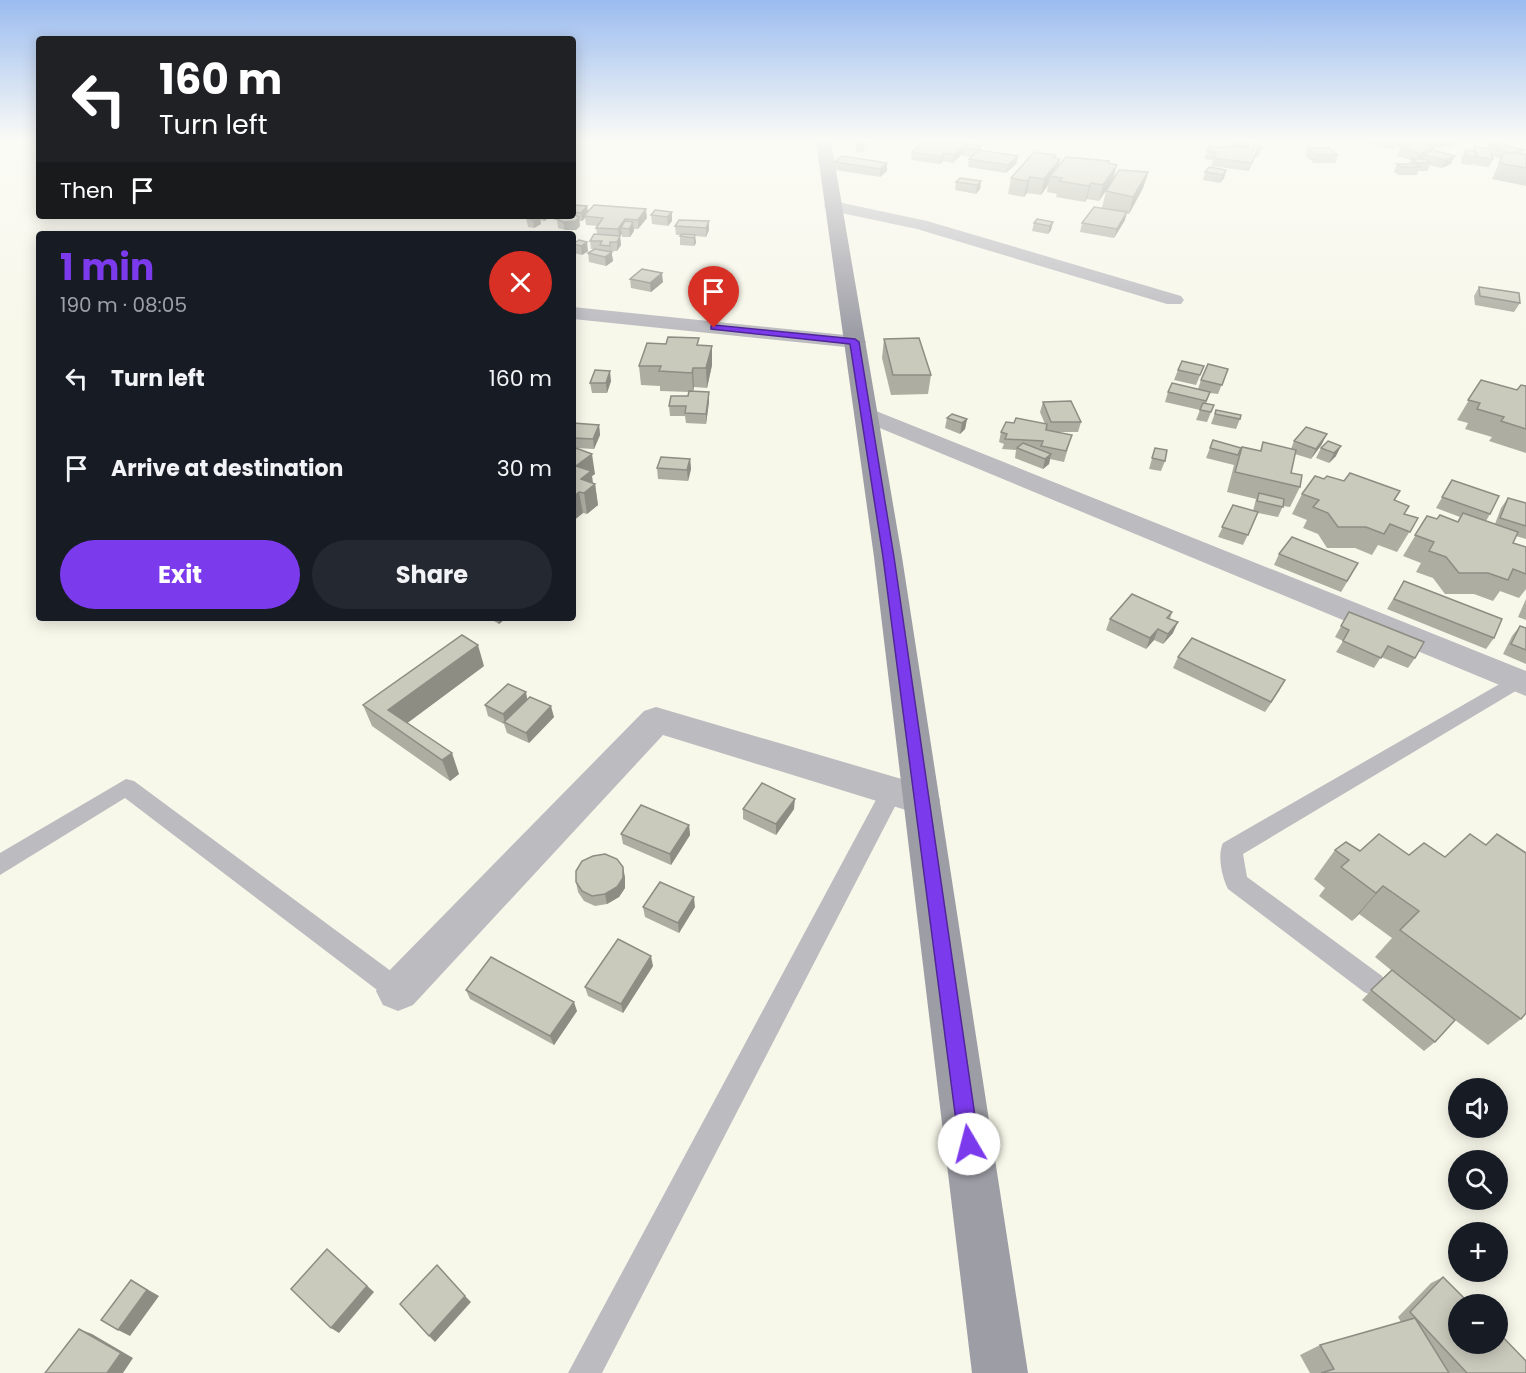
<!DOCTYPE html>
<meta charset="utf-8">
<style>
:root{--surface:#171b24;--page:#242831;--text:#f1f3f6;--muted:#9ea1a6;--accent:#7c3aed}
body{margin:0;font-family:Poppins,sans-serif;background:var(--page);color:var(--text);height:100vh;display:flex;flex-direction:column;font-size:22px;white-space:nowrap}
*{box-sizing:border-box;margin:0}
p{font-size:20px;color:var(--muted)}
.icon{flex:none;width:33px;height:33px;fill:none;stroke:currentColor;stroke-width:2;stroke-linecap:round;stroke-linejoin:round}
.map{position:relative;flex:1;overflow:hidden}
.side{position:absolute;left:36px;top:231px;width:540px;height:390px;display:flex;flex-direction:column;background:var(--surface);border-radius:6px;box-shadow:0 3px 15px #0003}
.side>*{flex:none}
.hud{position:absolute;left:36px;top:36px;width:540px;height:183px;border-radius:6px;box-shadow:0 3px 15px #0003;background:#202124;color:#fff;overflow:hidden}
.tools{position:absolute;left:1448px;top:1078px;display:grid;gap:12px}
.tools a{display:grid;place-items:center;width:60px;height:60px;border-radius:50%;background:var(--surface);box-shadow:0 3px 15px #0003;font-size:30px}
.pin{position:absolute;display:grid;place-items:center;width:51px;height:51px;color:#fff;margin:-62px -26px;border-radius:50% 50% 50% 0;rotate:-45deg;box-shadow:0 0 6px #0007}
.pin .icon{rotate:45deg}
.me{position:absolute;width:66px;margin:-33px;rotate:352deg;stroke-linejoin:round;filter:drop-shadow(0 0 4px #0008)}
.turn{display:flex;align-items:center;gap:21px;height:126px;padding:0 24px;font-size:27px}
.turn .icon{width:78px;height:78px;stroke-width:2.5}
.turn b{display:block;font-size:42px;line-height:51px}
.then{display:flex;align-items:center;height:57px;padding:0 24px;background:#0003;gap:12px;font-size:22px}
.round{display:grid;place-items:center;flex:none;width:63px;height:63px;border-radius:32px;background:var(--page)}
.summary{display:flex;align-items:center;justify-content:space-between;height:102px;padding:0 24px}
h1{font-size:36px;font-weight:700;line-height:45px;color:var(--accent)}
.button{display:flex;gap:12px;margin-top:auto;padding:12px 24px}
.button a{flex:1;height:69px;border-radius:36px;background:var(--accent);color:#fff;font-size:24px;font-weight:700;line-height:69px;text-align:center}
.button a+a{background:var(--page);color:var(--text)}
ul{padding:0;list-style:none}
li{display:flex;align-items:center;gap:18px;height:90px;padding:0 24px}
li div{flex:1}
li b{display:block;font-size:22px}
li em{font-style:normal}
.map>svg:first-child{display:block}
</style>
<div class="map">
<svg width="1526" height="1373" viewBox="0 0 1526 1373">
<rect width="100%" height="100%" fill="#f7f7ea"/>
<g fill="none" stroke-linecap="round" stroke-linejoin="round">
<!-- lane -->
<g fill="#bbbbc0" fill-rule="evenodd">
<path d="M1517,674L1524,676L1526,680L1524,686L1243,854L1247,877L1382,976L1386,984L1382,992L1373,996L1364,992L1228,889C1222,877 1217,855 1223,843Z"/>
<path d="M126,779L134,781L407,983L411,991L407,999L398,1003L389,999L125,798L0,875V853Z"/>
<path d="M892,782L900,785L903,791L602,1373H568L884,785Z"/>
</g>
<!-- street -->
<g fill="#bbbbc0" fill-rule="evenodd">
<path d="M833,201L927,221L1181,296L1184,300L1181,304H1167L917,229L827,210L824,206L827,202Z"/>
<path d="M573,307L855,336L863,337L866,342L863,347L855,348L573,319Z"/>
<path d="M866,407L1526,671V696L858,419L854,414L858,409Z"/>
<path d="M656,707L922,785L935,790L940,800L935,810L922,815L663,735L413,1005L398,1011L383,1005L376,991L383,977L644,711Z"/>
</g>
<!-- secondary -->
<path fill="#9d9da6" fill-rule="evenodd" d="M816,141H831L902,557L1028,1373H972L874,557Z"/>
</g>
<!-- wall -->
<g fill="#adada2">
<path d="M857,141H865L864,152H856Z"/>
<path d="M1368,141H1458L1450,147L1443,146L1439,148L1435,147L1433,151L1451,164L1441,168L1430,165L1427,171H1418L1417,175H1399L1394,172L1397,164H1409L1411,160L1397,156L1401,148H1402L1396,146L1392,149L1367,143Z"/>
<path d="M967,142V145L981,146L980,150L1018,156L1016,164L1006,173L968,167L969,159L971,157L962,156L963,153L953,163L943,161L940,164L911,160L912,152Z"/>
<path d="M1233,142L1249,144L1247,149H1253L1262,147L1258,157H1255L1249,171L1211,166L1213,160L1204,159L1207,151L1231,146Z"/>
<path d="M1490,142L1500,146L1499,147L1521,154H1526V186L1492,179L1501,159L1492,156L1493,159L1489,167L1474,165L1473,163L1472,165L1462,164L1461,158L1465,150L1472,151L1474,147L1487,148Z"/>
<path d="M1308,148L1338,155L1335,163H1314L1305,156Z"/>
<path d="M1056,155L1055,158L1060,159L1059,166L1109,161V163L1113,179L1148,174L1143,188L1129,214L1126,213L1125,220L1114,238L1080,232L1082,223L1102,208L1106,191L1099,201L1087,199L1085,202L1056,197L1057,194L1047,192L1048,185L1041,195L1027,193L1024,197L1008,194L1011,178Z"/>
<path d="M835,162L887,163V171L880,177L835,170Z"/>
<path d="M1226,170L1224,178L1220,183L1203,180L1205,172Z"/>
<path d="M981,181L980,189L976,194L955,190L956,182Z"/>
<path d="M573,205L587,206L588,212L647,218L638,229H634V231L630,237H622V234L620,236L621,245L617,251H611L613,261L606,266L589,262L588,253L593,249H591L590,241L597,234L596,228L598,226L586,225L585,218L582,221H579L580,226L576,230H565L558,228L557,220H554L553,216H573Z"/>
<path d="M672,212V221L668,226L652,224L651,215Z"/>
<path d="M530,216H551V217L544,221L540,220L541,224L534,228L528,227L526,218Z"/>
<path d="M709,221V230L706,237L695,236L696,243L694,246L680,245V236L681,235H676L675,226Z"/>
<path d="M1053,222L1051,230L1048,234L1032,231L1034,223Z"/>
<path d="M579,240L588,251L582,255L574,253L573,244Z"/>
<path d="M630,279L663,282L651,292L631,288Z"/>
<path d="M1479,287L1520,303L1514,312L1475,305L1474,296Z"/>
<path d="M884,339L931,375L928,394L891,395L882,358Z"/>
<path d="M699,345L712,346V365L707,388L694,387L693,391L709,402L706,424L686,423L685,416H670L669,406L688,396L689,392L660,391V386L641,385L639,366Z"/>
<path d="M1204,366L1196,385L1174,380L1178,370Z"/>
<path d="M1228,369L1218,394L1210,393L1206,404L1214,405L1207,422L1196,420L1200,410L1165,402L1168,392L1198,389L1201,380Z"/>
<path d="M1481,380L1517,390L1526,386V453L1489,441L1492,437L1465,429L1468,423L1457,420Z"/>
<path d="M611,381L607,393H592L590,383Z"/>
<path d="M1043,402L1081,422L1078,432H1057L1072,435L1064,462L1050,459L1049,464L1043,469L1015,458L1016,450L1002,449L1004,444L999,442L1001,432L1014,423L1045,424L1040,412Z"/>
<path d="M1216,410L1240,419L1236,429L1211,424Z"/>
<path d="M947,418L967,419L965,429L960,434L945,428Z"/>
<path d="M573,423L599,425L600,435L594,449L576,448L595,474L592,476L593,484H595L598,505L587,514L583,513L573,521Z"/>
<path d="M1294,441L1322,444L1311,459L1295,454L1291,473L1300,487L1290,507L1283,506L1278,517L1258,513L1243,545L1218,537L1233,505L1253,511L1256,499L1227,492L1234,465L1206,458L1210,448H1241L1260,451L1263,442L1291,449Z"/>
<path d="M1328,441L1336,456L1329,463L1316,458L1321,448Z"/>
<path d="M1155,448L1165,461L1161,471L1149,469Z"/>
<path d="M690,459L691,469L688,481L658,479L657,468Z"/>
<path d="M1324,479L1344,481L1400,491L1395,500L1405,514L1418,518L1397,552L1378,545L1372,555L1355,548H1327L1318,534L1303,528L1307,520L1292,514L1302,494Z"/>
<path d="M1452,480L1490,514L1486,521L1495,524L1501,508L1508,498L1526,503V539L1516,536L1513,543L1526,547V589L1519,598L1500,591L1493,601L1474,594H1445L1433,578L1416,572L1421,563L1403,556L1427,516L1437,519L1457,522L1460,517L1436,508Z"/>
<path d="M1279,554L1352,574L1341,592L1274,565Z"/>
<path d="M1404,581L1494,638L1486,649L1387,609Z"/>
<path d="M1526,599V620L1518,617Z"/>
<path d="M1172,612L1170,619L1173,633L1163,644L1154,640L1146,649L1106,630L1110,619Z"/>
<path d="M1349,612L1415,658L1408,668L1381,657L1374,668L1336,652L1343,641L1335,637Z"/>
<path d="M489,618H506L499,624Z"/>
<path d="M1520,626L1526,628V664L1503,654L1512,636Z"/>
<path d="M1178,657L1285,680L1265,712L1173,668Z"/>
<path d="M484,666L407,723L459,774L450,781L372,726L363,705Z"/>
<path d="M527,699L554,717L529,743L507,733L504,724L488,716L485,705Z"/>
<path d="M743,809H794L776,835L743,819Z"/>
<path d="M689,825L690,835L671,865L623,844L621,834Z"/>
<path d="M1379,834L1521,1019L1488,1045L1455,1020L1435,1042L1424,1051L1362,1000L1391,970L1375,957L1392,938L1359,914L1352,921L1319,896L1325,888L1314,879L1335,850L1360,851Z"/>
<path d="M625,877V888L619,897L607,904L595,906L584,901L578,892L576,882Z"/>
<path d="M643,907H695L679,933L645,917Z"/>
<path d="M653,966L623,1013L588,996L585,987Z"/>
<path d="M466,990L577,1011L554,1045L470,999Z"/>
<path d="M1443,1277L1526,1373H1449L1447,1371L1449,1373H1310L1300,1355L1320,1345L1401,1322L1398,1317L1431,1283Z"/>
</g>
<!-- shaded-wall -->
<g fill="#8d8d84">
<path d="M1395,141H1399L1396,146L1392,149Z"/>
<path d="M1443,141H1445L1443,146L1439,148Z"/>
<path d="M1453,141H1458L1450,147Z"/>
<path d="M967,142L966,148H964L963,153L953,163L954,155Z"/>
<path d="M1435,146L1432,154L1423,155L1421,160L1417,161L1421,154Z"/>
<path d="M1523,150L1519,157L1511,153Z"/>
<path d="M944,153L943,161L940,164L941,157Z"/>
<path d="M1056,155L1053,168L1060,159L1057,175L1050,176L1048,185L1041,195L1044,179Z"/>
<path d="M1018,156L1016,164L1006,173L1008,165Z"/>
<path d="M1455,156L1451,164L1441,168L1445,160Z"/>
<path d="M887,163V171L880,177V169Z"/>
<path d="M1117,165L1113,180L1099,201L1103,185Z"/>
<path d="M1226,170L1224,178L1220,183L1223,175Z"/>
<path d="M1148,172L1143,188L1129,214L1133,197Z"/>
<path d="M1030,177L1027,193L1024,197L1027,181Z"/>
<path d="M981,181L980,189L976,194L977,185Z"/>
<path d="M1091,183L1087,199L1085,202L1089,186Z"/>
<path d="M587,206L588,214L584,216L585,218L582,221L581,213Z"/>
<path d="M646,209L647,218L638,229V220Z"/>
<path d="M672,212V221L668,226L667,217Z"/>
<path d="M1127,212L1125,220L1114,238L1117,229Z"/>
<path d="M540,216L541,224L534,228L533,220Z"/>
<path d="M543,216H551V217L544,221Z"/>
<path d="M579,217L580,226L576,230H565L563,222Z"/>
<path d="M625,219L626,228H621L622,234L620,236L621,245L617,251V242L619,238L618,229Z"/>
<path d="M709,221V230L706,237V228Z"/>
<path d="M633,222L634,231L630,237L629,229Z"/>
<path d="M1053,222L1051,230L1048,234L1050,226Z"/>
<path d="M695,235L696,243L694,246V238Z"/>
<path d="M587,242L588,251L582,255L581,246Z"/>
<path d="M610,242L613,261L606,266L605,257L611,253Z"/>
<path d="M662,273L663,282L651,292L650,283Z"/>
<path d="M712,346V365L707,388L706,368Z"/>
<path d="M693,368L694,387L693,392L692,373Z"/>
<path d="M610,371L611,381L607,393L606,383Z"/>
<path d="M709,392V402L706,424V414Z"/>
<path d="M967,419L965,429L960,434L962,423Z"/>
<path d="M599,425L600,435L594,449L593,439Z"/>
<path d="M1327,434L1322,444L1311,459L1316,449Z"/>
<path d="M1341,446L1336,456L1329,463L1334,453Z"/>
<path d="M592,454L595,474L592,476L593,486L595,484L598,505L587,514L584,493L576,466Z"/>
<path d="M1051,454L1049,464L1043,469L1045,459Z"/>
<path d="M690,459L691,469L688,481L687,470Z"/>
<path d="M579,492L583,513L573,521V497Z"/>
<path d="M498,618H506L499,624Z"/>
<path d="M1178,622L1173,633L1163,644L1168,634Z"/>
<path d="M1158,629L1154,640L1146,649L1150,638Z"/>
<path d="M478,645L484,666L398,730L388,710Z"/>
<path d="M1285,680L1279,691L1265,712L1271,702Z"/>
<path d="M526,692L528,703L505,723L503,714Z"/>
<path d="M551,706L554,717L529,743L526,733Z"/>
<path d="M452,753L459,774L450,781L442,760Z"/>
<path d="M795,799L794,809L776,835V824Z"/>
<path d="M689,825L690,835L671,865L670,854Z"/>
<path d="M623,867L625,877V888L619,897L607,904L605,894Z"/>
<path d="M1383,886L1359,914L1352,921L1376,893Z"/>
<path d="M694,897L695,907L679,933L678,923Z"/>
<path d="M651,956L653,966L623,1013L621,1004Z"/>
<path d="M574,1002L577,1011L554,1045L550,1036Z"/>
<path d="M327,1249L374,1292L339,1333L331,1328Z"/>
<path d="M131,1280L159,1296L130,1336L118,1330Z"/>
<path d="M465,1296L471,1302L435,1342L429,1336Z"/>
<path d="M79,1329L92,1334L133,1358L123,1373H107Z"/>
</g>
<!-- building -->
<g fill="#c9c9bc" stroke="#8d8d84" stroke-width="1.5">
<path d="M857,141H865V145L856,144Z"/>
<path d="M924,141H960L967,142L954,155L944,153L941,157L912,152Z"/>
<path d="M1417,141L1435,146L1421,154L1401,148Z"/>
<path d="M1233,142L1249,144L1248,147L1232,145Z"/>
<path d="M1490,142L1498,143L1500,146L1490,145Z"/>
<path d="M968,144L981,146L977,150L964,148Z"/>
<path d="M1254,145L1262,147L1261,150L1258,149L1252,163L1213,158L1216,153L1207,151L1209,146L1223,148L1224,146L1253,149Z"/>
<path d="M1507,145L1523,150L1511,153L1496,148Z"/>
<path d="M1474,147L1490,149L1493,159L1477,157Z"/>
<path d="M1308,148H1329L1338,155H1317Z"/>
<path d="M979,150L1018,156L1008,165L969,159Z"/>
<path d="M1433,150L1455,156L1445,160L1423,155Z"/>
<path d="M1465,150L1474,151L1476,157L1466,156Z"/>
<path d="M1034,152L1056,155L1053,158L1060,159L1044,179L1030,177L1027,181L1011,178Z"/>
<path d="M1504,153L1526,154V168L1499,163Z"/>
<path d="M842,156L887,163L880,169L835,162Z"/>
<path d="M1066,157L1109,161L1108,163L1117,165L1103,185L1091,183L1089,186L1059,181L1062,178L1050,176Z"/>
<path d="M1412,159H1425L1430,163H1417Z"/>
<path d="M1397,164H1416L1420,167H1402Z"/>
<path d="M1209,167L1226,170L1223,175L1205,172Z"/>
<path d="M1119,170L1148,172L1133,197L1106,191Z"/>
<path d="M960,178L981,181L977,185L956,182Z"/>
<path d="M573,205L587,206L581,213L573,212Z"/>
<path d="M594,205L646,209L638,220L625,219L618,229L596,228L603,218L584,216Z"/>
<path d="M1094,207L1127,212L1117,229L1082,223Z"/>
<path d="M655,210L672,212L667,217L651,215Z"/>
<path d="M573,214L579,217L575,221L563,222L557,219L560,216H573Z"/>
<path d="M530,216H539L533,220L526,218Z"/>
<path d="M1037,219L1053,222L1050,226L1034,223Z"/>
<path d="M679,220L709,221L706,228L675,226Z"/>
<path d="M625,221L633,222L629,229L621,228Z"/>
<path d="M594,234L620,236L617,242H610V246L600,245L602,241H590Z"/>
<path d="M682,234L695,235L694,238L680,236Z"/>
<path d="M579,240L587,242L581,246L573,244Z"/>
<path d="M595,249L612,252L605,257L588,253Z"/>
<path d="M642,269L662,273L650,283L630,279Z"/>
<path d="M1479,287L1519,293L1520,303L1480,296Z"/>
<path d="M668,337L699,338L697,345L712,346L706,368H693L692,373L659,371L661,366H639L647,343L666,344Z"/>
<path d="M919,338L931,375H893L884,339Z"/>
<path d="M1182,361L1204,366L1200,375L1178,370Z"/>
<path d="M1208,364L1228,369L1222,385L1201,380Z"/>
<path d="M595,370L610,371L606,383H590Z"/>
<path d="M1481,380L1517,390L1521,385L1526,386V429L1501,421L1504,417L1477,409L1480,403L1468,400Z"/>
<path d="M1172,383L1210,392L1206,401L1168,392Z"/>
<path d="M689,391L709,392L706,414L685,413L686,406H669L671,396H688Z"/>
<path d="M1071,401L1081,422H1051L1043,402Z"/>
<path d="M1203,403L1214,405L1211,412L1200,410Z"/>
<path d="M1216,410L1241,415L1240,419L1215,414Z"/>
<path d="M952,414L967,419L962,423L947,418Z"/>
<path d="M1016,418L1047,424L1046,430L1072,435L1066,451L1041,446L1043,441L1005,439L1007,434L1001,432L1006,422L1014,423Z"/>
<path d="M573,423L599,425L593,439L573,438Z"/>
<path d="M1306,427L1327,434L1316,449L1294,441Z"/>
<path d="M1213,440L1241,448L1238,455L1210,448Z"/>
<path d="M1328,441L1341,446L1334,453L1321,448Z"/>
<path d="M1263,442L1296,450L1291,473L1302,475L1300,487L1235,472L1242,447L1261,451Z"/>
<path d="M1023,443L1051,454L1045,459L1017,448Z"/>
<path d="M573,447L592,454L576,466L591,471L581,479L595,484L584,493L579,492L573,497Z"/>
<path d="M1155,448L1167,450L1165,461L1152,458Z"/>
<path d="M661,457L690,459L687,470L657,468Z"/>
<path d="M1350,473L1400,491L1394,500L1409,506L1404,514L1418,518L1410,532L1390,524L1384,534L1366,527H1338L1328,513L1313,507L1319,500L1302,494L1315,476L1324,479L1327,476L1344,481Z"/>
<path d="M1452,480L1499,496L1490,514L1442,497Z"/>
<path d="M1259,493L1284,499L1283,507L1257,501Z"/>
<path d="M1508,498L1526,503V526L1500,518Z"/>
<path d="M1233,505L1258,512L1248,535L1222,527Z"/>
<path d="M1463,513L1518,532L1513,543L1526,547V574L1513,569L1508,580L1488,573H1459L1446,557L1429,551L1434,542L1415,535L1427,516L1437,519L1440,515L1458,522Z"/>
<path d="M1292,537L1358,563L1347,581L1279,554Z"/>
<path d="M1404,581L1502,619L1494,638L1394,599Z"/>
<path d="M1132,594L1172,612L1167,618L1178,622L1168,634L1158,629L1150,638L1110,619Z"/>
<path d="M1349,612L1424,642L1415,658L1388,646L1381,658L1343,641L1349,630L1341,626Z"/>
<path d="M1520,626L1526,628V650L1511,644Z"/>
<path d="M462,635L478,645L388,710L452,753L442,760L363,705Z"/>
<path d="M1192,638L1285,680L1271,702L1178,657Z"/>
<path d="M508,684L526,692L503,714L485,705Z"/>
<path d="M530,697L551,706L526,733L504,722Z"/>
<path d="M762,783L795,799L776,824L743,809Z"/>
<path d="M641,805L689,825L670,854L621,834Z"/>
<path d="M1379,834L1409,855L1424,843L1445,857L1470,834L1486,845L1497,834L1526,853V1013L1521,1019L1400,930L1419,911L1383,886L1376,893L1341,867L1349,860L1335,850L1346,842L1360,851Z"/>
<path d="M605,854L617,859L623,867V878L617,887L605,894L592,896L582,891L576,882V871L582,861L593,856Z"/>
<path d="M660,882L694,897L678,923L643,907Z"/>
<path d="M618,939L651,956L621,1004L585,987Z"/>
<path d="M491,957L574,1002L550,1036L466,990Z"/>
<path d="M1392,970L1455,1020L1435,1042L1371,990Z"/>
<path d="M327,1249L367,1286L331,1328L291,1289Z"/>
<path d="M437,1265L465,1296L429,1336L400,1304Z"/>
<path d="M1443,1277L1471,1305H1458V1344H1497V1331L1526,1361V1373H1467L1410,1312Z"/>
<path d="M131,1280L147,1290L118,1330L101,1320Z"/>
<path d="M1415,1318L1449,1373H1321L1334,1369L1320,1345Z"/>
<path d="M79,1329L121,1353L107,1373H45Z"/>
</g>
<!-- sky -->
<linearGradient id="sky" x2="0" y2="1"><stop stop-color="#9bbcf0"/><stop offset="0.42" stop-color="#fbfbf6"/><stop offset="1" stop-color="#fbfbf6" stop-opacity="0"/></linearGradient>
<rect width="1526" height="334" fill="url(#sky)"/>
<!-- route -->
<path fill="#7c3aed" stroke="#51269a" stroke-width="1.5" d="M714,325L855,339L859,342L894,557L979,1144L976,1151L969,1154L962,1151L959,1144L883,557L850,344L711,329V326Z"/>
</svg>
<div class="tools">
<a><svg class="icon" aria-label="sound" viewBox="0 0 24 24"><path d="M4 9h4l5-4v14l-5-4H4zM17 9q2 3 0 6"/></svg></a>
<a><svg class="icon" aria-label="search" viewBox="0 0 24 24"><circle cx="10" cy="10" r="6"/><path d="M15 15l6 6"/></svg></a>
<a>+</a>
<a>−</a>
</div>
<div class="pin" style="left:714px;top:328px;background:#d93025"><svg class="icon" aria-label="arrive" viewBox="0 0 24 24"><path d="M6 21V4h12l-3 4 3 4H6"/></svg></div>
<svg class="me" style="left:969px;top:1144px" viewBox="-20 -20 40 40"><circle r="19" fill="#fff"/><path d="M0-13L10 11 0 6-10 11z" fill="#7c3aed"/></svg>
<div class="hud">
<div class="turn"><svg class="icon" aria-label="left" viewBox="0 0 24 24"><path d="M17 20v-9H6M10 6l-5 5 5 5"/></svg><div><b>160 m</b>Turn left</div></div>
<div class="then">Then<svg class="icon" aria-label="arrive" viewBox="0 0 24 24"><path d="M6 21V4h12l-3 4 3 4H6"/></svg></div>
</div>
<section class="side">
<div class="summary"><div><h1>1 min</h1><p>190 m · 08:05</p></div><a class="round" style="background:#d93025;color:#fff"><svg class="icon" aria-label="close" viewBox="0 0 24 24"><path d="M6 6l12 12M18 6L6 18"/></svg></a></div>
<ul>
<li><svg class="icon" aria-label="left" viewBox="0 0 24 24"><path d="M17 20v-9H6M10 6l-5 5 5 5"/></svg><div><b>Turn left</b></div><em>160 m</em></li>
<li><svg class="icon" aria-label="arrive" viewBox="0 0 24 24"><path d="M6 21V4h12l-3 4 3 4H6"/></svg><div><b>Arrive at destination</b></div><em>30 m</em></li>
</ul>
<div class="button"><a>Exit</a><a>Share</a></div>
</section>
</div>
